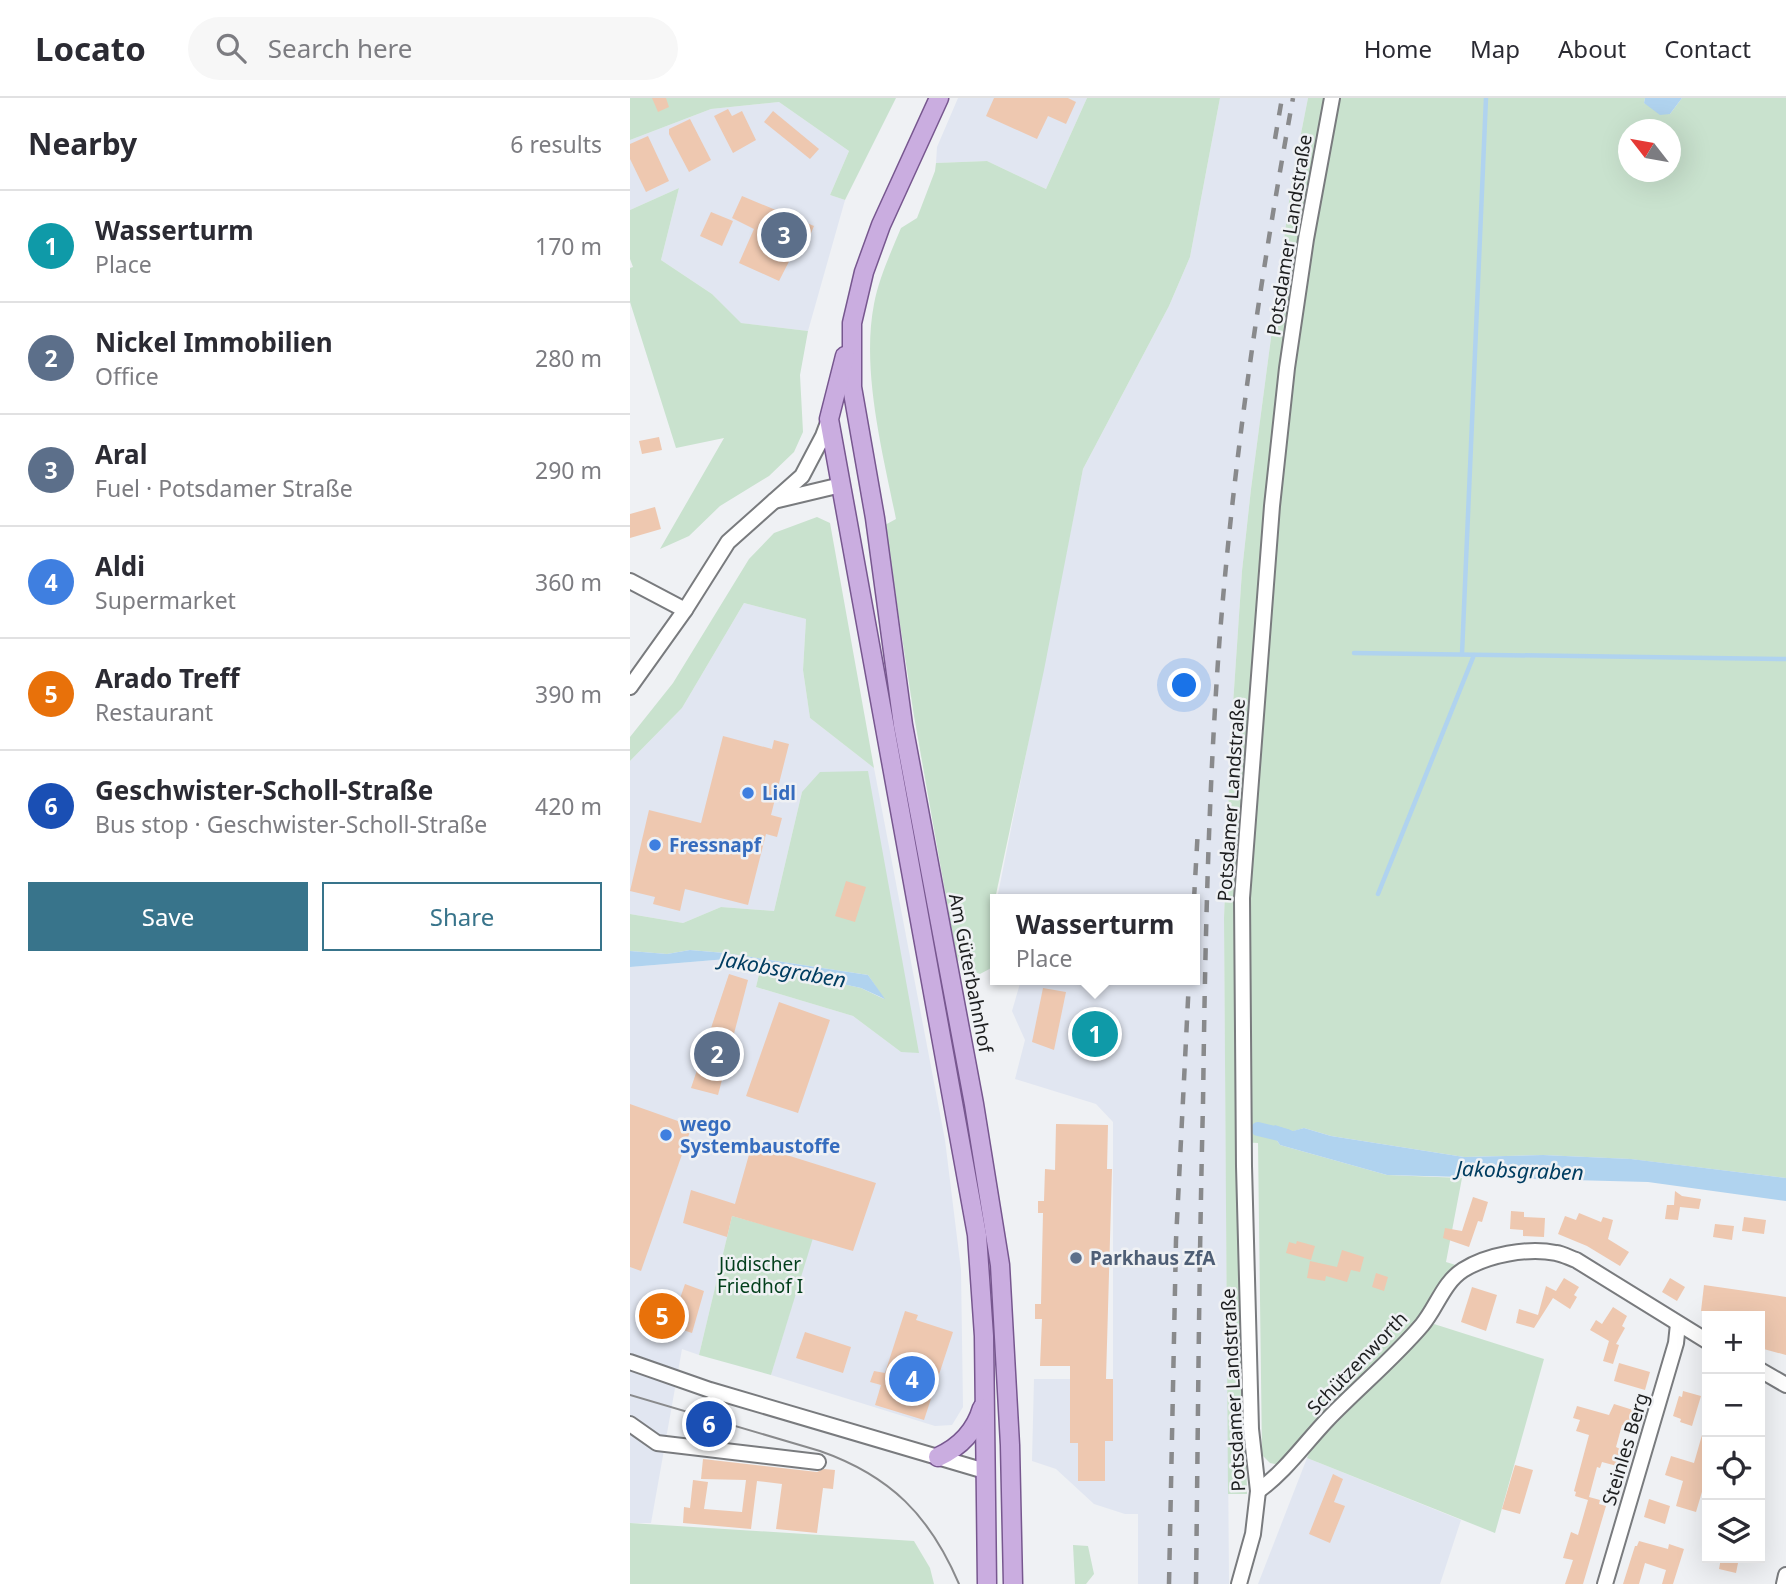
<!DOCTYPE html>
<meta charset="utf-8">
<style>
:root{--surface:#fff;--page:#f7f7f7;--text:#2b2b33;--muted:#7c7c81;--line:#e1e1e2;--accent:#38748b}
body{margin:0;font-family:"Noto Sans",sans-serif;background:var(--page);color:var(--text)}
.controls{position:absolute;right:21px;bottom:21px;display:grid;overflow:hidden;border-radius:0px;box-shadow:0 7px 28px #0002}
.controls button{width:63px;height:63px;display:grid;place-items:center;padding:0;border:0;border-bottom:2px solid var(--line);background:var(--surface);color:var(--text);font:35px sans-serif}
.compass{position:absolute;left:988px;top:21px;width:63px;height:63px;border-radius:50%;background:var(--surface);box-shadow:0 7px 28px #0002;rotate:301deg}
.you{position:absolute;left:555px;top:588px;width:24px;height:24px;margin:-18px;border:5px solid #fff;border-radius:50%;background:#1a73e8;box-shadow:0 0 0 10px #1a73e833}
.badge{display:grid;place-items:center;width:46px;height:46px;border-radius:50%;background:var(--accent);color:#fff;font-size:23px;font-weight:700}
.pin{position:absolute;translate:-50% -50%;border:4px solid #fff;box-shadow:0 2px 7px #0006}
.popup{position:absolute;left:360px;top:796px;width:210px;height:91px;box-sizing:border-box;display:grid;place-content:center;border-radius:0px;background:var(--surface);filter:drop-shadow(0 2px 5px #0005);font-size:23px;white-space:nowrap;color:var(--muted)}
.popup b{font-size:26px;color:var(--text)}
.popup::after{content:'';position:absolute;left:50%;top:100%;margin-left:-14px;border:14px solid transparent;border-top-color:var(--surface)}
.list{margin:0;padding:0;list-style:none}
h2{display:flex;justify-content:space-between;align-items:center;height:91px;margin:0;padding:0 28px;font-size:30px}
h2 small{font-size:23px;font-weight:400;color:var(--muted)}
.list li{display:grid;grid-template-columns:46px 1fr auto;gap:21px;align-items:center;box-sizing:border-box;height:112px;padding:0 28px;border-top:2px solid var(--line)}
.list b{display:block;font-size:26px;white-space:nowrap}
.list p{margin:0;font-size:23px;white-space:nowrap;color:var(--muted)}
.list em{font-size:23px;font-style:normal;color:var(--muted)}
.actions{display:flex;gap:14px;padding:21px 28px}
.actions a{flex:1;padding:16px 0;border:2px solid var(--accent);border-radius:0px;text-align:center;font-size:24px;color:var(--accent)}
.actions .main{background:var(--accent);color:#fff}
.icon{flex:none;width:38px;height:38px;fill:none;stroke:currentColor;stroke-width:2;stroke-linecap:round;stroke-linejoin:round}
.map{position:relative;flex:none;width:1156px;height:1486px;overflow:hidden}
header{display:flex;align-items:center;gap:42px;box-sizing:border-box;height:98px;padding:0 35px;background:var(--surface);border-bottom:2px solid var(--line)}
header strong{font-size:33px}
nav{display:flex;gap:38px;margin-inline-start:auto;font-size:24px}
.search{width:490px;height:63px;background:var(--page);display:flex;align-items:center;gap:18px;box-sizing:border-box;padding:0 24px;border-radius:38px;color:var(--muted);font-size:26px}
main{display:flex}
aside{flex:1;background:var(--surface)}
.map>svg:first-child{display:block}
</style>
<header>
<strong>Locato</strong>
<div class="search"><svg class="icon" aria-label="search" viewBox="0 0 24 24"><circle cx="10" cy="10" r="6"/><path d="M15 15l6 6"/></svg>Search here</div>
<nav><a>Home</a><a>Map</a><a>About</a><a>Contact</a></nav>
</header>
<main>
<aside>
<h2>Nearby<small>6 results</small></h2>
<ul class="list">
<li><span class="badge" style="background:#0f9aa8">1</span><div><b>Wasserturm</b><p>Place</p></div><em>170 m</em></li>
<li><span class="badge" style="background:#5c6f8a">2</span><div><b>Nickel Immobilien</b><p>Office</p></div><em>280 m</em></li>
<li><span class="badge" style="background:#5c6f8a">3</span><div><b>Aral</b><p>Fuel · Potsdamer Straße</p></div><em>290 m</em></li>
<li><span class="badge" style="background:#3f7fe0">4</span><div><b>Aldi</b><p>Supermarket</p></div><em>360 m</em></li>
<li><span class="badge" style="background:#e8710a">5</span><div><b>Arado Treff</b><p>Restaurant</p></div><em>390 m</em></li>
<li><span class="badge" style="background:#1a4fb4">6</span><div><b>Geschwister-Scholl-Straße</b><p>Bus stop · Geschwister-Scholl-Straße</p></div><em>420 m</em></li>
</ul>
<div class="actions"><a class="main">Save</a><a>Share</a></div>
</aside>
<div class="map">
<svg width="1156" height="1486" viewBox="0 0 1156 1486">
<rect width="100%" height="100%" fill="#eff1f4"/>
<!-- built -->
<g fill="#e1e6f1">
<path d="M328,0h129l-41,91 -59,-28 -51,2 1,-16z"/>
<path d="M590,0h88l-16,81 -41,310 -9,82 -11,163 -7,184 5,666h-91v-70h-13l-31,-10 -38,-35 -24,-8 2,-82h79v-257l-17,-18 -81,-25 10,-39 -13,-29 9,-31h174v-81h-198l86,-430 86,-163 21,-49z"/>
<path d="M149,4l70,49 -19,44 15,5 -37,131 -68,-8 -28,-29 -51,-34 18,-72 -49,22v-70l81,-31z"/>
<path d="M114,505l62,16 -3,51 7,48 64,50 71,372 16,130 2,137 -11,18 -17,1 -164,-51 41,-137 -80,-22 -33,139 -17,-6 -31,174h-21v-556l97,-8 34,7 -5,21 97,29 48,36 -99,-260 -28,119 -53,-4 -38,16 -53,-9v-153l52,-53z"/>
<path d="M677,1360l154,62 -21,64h-182z"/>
</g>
<!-- green -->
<g fill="#c9e2ce" fill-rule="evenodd">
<path d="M0,0h266l-51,102 -15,-5 19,-44 -70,-49 -68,7 -81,31z"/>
<path d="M457,0h133l-30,159 -21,49 -86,163 -39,201 -49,229 -3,23 3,1v43l-15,8 -16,-6 -7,-9 -43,-243 -29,-191 11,-6c-13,-65 -35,-148 -22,-215 5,-26 17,-52 27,-76l16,-10 18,-47 1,-8 51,-2 59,28z"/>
<path d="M678,0h337l-1,5 26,11 12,-16h104v1080l-156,-19 -87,-4 -79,2 -133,-21 -27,-8 -10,3 -24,-1 10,15 107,30 75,3 -16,84 13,4 -40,58 -139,141 -10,-2 -8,-8 -4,-312 -19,-1 8,352h-19l-4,-576 7,-184 11,-163 9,-82 41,-310zM998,32h42v42h-42z"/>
<path d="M49,90l-18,72 51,34 29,29 67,8 -8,44 3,57 -9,20 -25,24 -49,30 -31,30 -29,13 64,-111 -48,10 -46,-146v-34l3,-1 -3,-8v-49z"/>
<path d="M187,419l13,6 44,245 -64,-50 -7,-48 3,-51 -62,-16 -62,105 -52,53v-24l43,-54 76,-124 25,-26z"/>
<path d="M238,673l51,282 -18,-1 -48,-36 -97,-29 5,-21 100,22 23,11 -16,-24 -143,-22 -35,-3 -23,4 -37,-3v-37l53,9 38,-16 53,4 28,-119 18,-20z"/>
<path d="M102,1118l81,22 -42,137 -72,-20z"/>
<path d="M804,1226l110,35 -49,174 -188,-75 4,-9z"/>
<path d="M0,1425l284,18 16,27 4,16h-304z"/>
<path d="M443,1447l15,1 6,28 -8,10h-11z"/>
</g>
<!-- water -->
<g fill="#b0d3ef">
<path d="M1015,0h37l-12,16 -10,1 -16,-12z"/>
<path d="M60,852l35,3 143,22 17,24 -24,-11 -134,-29 -97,8v-16l37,3z"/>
<path d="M645,1027l18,6 11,-3 27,8 133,21 79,-2 88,4 155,19v23l-138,-19 -261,-7 -107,-30 -10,-15z"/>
</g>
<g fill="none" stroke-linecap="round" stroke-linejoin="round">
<!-- stream -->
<g stroke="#b0d3ef" stroke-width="4.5">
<path d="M724,555l432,6"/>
<path d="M832,556l24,-556"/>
<path d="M748,796l96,-239"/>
</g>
<!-- canal -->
<path stroke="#b0d3ef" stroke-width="14" d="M628,1031l29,7"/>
</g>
<!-- building -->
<g fill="#eec8b0">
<path d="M22,0h14l3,9 -11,5z"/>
<path d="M364,0h74l8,4 -10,22 -18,-8 -11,23 -51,-23z"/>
<path d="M98,11l4,7 10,-5 14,29 -23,13 -19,-37z"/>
<path d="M143,13l46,38 -9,10 -46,-37z"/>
<path d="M60,21l21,41 -22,12 -20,-38v-5z"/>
<path d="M18,38l21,45 -23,11 -16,-33v-15z"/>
<path d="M112,98l72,30 -8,19 -7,-3 -20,39 -40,-18 15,-34 -22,-11z"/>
<path d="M81,114l22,9 -11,25 -22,-10z"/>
<path d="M29,339l3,13 -20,4 -3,-13z"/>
<path d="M25,409l6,22 -31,9v-24z"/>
<path d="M93,638l49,13 2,-9 15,4 -18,71 11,3 -5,19 -11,-3 -18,71 -63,-16 -5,22 -27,-7 2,-7 -25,-6 19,-81 52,13z"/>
<path d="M216,783l20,6 -11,35 -20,-6z"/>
<path d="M99,876l19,6 -30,115 -27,-7z"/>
<path d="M413,890l23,4 -12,58 -22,-8z"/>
<path d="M149,904l51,18 -32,93 -52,-17z"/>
<path d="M457,920l20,3 -4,28 -20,-3z"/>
<path d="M0,1006l62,22 -51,145 -11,-4z"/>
<path d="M426,1026l52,1 -1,44h5l-6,210h7v62h-8v40h-27v-38h-8v-77h-30l2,-47h-7v-15h6l2,-91h-5v-12h6l1,-32 10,1z"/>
<path d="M122,1046l124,39 -23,68 -121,-35 -5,21 -44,-14 8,-33 44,14z"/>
<path d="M1045,1093l7,5 19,3 -2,10 -19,-2 -2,13 -13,-1 2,-14h7z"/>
<path d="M843,1099l15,5 -6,20 -4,-1 -9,26 -26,-9 2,-10 17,3z"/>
<path d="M881,1113l13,1v5l21,1 -1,19 -21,-1v-6l-13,-1z"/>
<path d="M949,1115l22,9 2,-5 10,3 -5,19 21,13 -9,14 -33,-20 -29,-12 7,-18 11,4z"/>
<path d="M1114,1119l22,3 -2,14 -22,-3z"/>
<path d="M1085,1126l19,2 -2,14 -19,-3z"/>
<path d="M667,1143l18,5 -4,14 -25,-7 3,-11 7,2z"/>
<path d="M712,1152l22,7 -4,15 -9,-2 -4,12 -21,-6 -1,5 -18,-3 3,-17 27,6z"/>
<path d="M746,1175l12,4 -4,14 -12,-4z"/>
<path d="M934,1180l15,9 -5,8 3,2 -7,12 -17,-11 -19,30 -18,-5 3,-14 19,6 8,-29 10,5z"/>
<path d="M1040,1180l15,9 -8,14 -15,-9z"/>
<path d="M55,1186l19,7 -12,42 -36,-12 2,-5 -4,-2 5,-14 18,7z"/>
<path d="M1074,1187l82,12v58l-26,-7v-32l-59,-5z"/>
<path d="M842,1189l25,8 -11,36 -25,-9z"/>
<path d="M983,1209l14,9 -5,10 3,2 -9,16 3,1 -6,19 -10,-3 6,-20 -19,-11 6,-10 6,4z"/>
<path d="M275,1213l13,4 -2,5 37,12 -29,88 -49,-15 6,-20 -11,-3 4,-11 11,2z"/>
<path d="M175,1234l46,15 -8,26 -47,-15z"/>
<path d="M989,1265l31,9 -5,18 -31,-9z"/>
<path d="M1053,1293l18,5 -9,30 -12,-4 1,-3 -8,-3 6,-20 3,1z"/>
<path d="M984,1306l19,6 -5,16 -6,-1 -6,22 6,3 -5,16 -15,-4 -2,6 -3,-1 -8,30 11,3 -1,4 7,2 -23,78h-18l8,-24 -10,-2 8,-26 7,3 10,-35 -13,-4 1,-4 -2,-1 15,-56 -13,-4 4,-11 -7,-2 4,-12 32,9z"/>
<path d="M1074,1330l3,1v57l-3,-1 -8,27 -20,-6 7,-25 -18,-6 6,-19 23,7z"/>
<path d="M73,1361l114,13 7,-3 11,1 -2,19 -10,-1 -6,45 -41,-4 6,-45 -25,-3 -6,48 -68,-6 1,-16 6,1 3,-28 15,2 -4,27 38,3 4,-32 -45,-1z"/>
<path d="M885,1367l18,5 -13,44 -18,-5z"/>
<path d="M703,1376l10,5 -9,23 11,4 -15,37 -21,-9z"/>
<path d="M1019,1401l21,7 -5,18 -21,-7z"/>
<path d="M1009,1443l29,8 1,-5 15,5 -11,35h-11l4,-14 -21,-7 -6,21h-16l12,-38h2z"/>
<path d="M1091,1460h18l-3,15 -17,-4z"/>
</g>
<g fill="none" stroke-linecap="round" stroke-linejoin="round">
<!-- minor casing -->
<g stroke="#797b7e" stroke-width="18">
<g id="minor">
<path d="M144,403l67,-16"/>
<path d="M0,483l55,29"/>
<path d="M0,589l55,-77 43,-68 74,-66 21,-40 6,-16"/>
<path d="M0,1264l80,28 275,81"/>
<path d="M1130,1272l26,15"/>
<path d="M0,1326l27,19 161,19"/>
<path d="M628,1393c28,-20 46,-47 70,-72 31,-32 66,-61 94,-94 15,-18 21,-42 41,-55 24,-15 65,-23 93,-17 7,1 14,5 20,7l131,81"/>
<path d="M609,1486l14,-50 5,-43 -7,-62 -7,-263 -2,-268 30,-392 15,-138 19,-129 26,-141"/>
<path d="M975,1486l71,-241 2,-19"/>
<path d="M1154,1486l2,-9"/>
</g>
</g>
<!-- major casing -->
<g stroke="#77578f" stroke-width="21">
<g id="major">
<path d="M309,0l-58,127 -17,47 -12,51v64l23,131 28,207 71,379 26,161 10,180 3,139"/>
<path d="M215,258l-16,63 148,816 7,101 3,248"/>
<path d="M308,1359c22,-10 37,-25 44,-49"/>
</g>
</g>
<!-- minor -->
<use href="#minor" stroke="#fff" stroke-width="14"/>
<!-- major -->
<use href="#major" stroke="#caade0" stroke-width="18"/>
<!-- tram -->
<path stroke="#898a8c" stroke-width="2" d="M0,1297l190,56c71,25 110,65 139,133"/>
<!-- rail -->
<g stroke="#898a8c" stroke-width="4.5" stroke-dasharray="12 12" stroke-linecap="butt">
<path d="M645,41l7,-41"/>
<path d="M564,801l4,-71"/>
<path d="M539,1486l7,-344 13,-260"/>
<path d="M566,1486c2,-160 3,-320 7,-480 2,-152 5,-304 16,-457 14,-184 41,-367 74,-549"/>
</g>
</g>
<!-- markers -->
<g fill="#3f7fe0" stroke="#eff1f4" stroke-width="2.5">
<circle cx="118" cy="695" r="7"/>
<circle cx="25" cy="747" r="7"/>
<circle cx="36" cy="1037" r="7"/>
</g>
<circle fill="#5c6f8a" stroke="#eff1f4" stroke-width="2.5" cx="446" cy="1160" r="7"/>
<g text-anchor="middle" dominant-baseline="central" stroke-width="5" stroke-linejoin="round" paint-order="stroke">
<!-- street labels -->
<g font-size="19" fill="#1d1e1f" stroke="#eff1f4">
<text transform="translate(659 137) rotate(-81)">Potsdamer Landstraße</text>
<text transform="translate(601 702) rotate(-86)">Potsdamer Landstraße</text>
<text transform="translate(341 875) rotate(79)">Am Güterbahnhof</text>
<text transform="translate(727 1265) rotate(-46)">Schützenworth</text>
<text transform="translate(603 1292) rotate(-93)">Potsdamer Landstraße</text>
<text transform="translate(995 1351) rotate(-73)">Steinles Berg</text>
</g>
<!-- shop labels -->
<g font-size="19" font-weight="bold" fill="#366cbe" stroke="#eff1f4" text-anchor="start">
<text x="132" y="695">Lidl</text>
<text x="39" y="747">Fressnapf</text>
<text x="50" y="1026">wego<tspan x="50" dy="22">Systembaustoffe</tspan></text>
</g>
<!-- service labels -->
<g font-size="19" font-weight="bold" fill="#4e5e75" stroke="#eff1f4" text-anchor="start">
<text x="460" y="1160">Parkhaus ZfA</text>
</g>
<!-- park labels -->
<g font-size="19" fill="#023f1b" stroke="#eff1f4">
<text x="130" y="1166">Jüdischer<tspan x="130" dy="22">Friedhof I</tspan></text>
</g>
<!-- water labels -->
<g font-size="21" font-style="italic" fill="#003d61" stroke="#eff1f4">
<text transform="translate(153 871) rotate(10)">Jakobsgraben</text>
<text transform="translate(890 1072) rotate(2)">Jakobsgraben</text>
</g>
</g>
</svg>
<div class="controls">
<button>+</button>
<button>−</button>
<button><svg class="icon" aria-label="locate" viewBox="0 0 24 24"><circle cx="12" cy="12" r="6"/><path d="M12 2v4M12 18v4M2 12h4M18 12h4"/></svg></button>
<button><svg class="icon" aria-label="layers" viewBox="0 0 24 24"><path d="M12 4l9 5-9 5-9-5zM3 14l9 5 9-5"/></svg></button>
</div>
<svg class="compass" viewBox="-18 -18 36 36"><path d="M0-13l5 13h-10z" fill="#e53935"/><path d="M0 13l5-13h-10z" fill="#7c7c81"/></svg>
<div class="you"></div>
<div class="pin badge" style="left:465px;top:936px;background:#0f9aa8">1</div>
<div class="popup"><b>Wasserturm</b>Place</div>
<div class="pin badge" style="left:87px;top:956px;background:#5c6f8a">2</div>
<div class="pin badge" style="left:154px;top:137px;background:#5c6f8a">3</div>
<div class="pin badge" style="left:282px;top:1281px;background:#3f7fe0">4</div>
<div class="pin badge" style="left:32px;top:1218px;background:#e8710a">5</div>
<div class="pin badge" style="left:79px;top:1326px;background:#1a4fb4">6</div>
</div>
</main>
